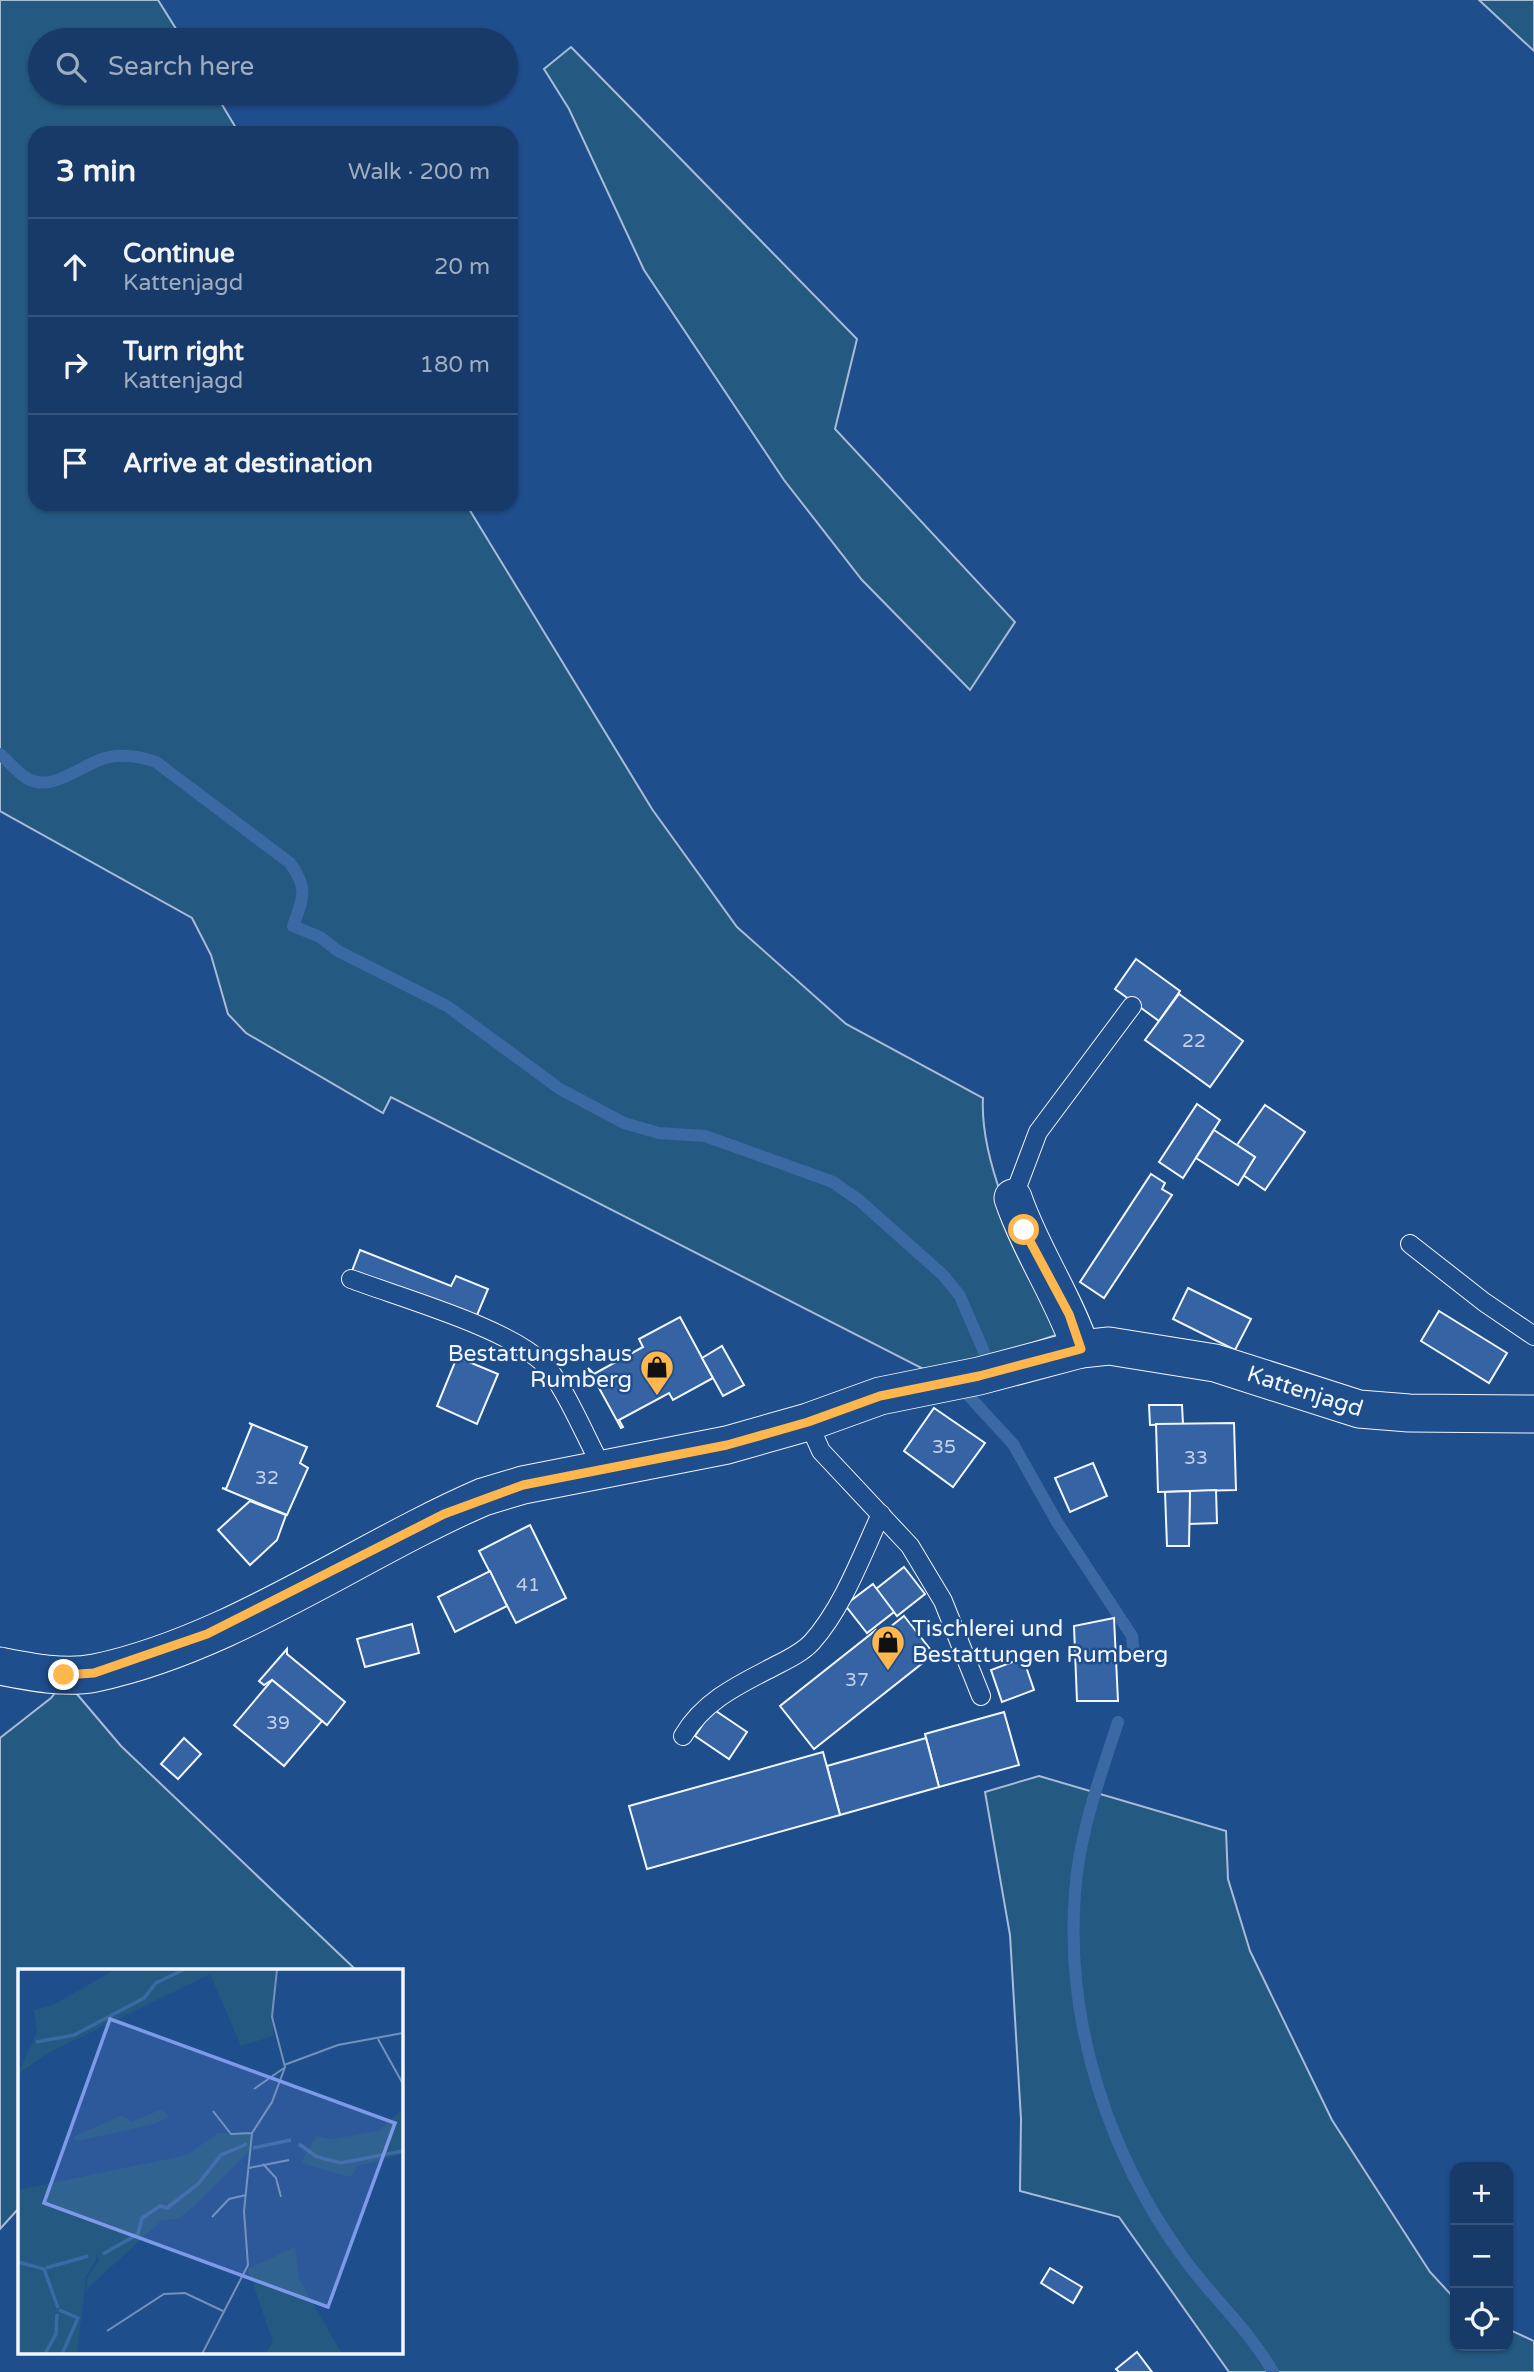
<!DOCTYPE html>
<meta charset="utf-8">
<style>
:root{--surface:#173a69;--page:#244571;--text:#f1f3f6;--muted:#9eadc0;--line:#36547d}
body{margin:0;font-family:"Varela Round",sans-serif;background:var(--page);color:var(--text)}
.controls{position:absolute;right:21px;bottom:21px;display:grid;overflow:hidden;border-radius:14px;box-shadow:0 2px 5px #0004}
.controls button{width:63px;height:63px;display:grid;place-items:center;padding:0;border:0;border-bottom:2px solid var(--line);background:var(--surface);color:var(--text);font:35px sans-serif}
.stop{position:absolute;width:21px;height:21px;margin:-16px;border:5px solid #ffb74d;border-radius:50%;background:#fff}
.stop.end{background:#ffb74d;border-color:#fff;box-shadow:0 2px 7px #0008}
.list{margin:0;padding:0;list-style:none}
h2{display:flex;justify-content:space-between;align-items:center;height:91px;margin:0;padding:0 28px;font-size:30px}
h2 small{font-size:23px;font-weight:400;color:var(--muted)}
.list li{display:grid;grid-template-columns:46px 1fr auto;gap:21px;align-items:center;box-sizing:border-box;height:98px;padding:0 28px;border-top:2px solid var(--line)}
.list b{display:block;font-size:26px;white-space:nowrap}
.list p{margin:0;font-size:23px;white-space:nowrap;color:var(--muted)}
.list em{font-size:23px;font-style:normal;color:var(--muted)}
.icon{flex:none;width:38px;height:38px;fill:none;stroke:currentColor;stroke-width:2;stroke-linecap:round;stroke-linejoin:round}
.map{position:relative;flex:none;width:1534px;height:2372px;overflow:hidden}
.search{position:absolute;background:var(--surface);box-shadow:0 2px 5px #0004;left:28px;top:28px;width:490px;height:77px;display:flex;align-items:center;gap:18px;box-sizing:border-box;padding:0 24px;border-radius:38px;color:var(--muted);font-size:26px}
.panel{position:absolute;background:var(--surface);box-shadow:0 2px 5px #0004;left:28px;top:126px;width:490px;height:385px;border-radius:21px}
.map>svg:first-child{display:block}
</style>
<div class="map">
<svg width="1534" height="2372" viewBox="0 0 1534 2372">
<rect width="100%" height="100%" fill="#1f4e8c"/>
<!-- green -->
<g fill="#245a82" stroke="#a8bbd7" stroke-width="2">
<path d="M0,0h158l25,40h-143v53h175l24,40h-204v371h431l186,305 85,118 109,97 137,74c-4,72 49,169 79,235l-127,42 -544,-278 -8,16 -137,-80 -18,-19 -17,-59 -19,-37 -192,-107z"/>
<path d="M1479,0h55v51z"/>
<path d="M571,47l286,292 -22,90 180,193 -45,68 -108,-110 -78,-100 -140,-210 -75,-161 -25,-40z"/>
<path d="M65,1680l56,66 234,223 -336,2v237l-19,21v-491l51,-40z"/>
<path d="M1039,1776l187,55 2,48 22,72 82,169 98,152 25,27v47h53v-17l26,12v31h-305l-110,-155 -99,-26 1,-72 -11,-184 -25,-143z"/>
</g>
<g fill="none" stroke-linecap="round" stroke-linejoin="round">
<!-- stream -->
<g stroke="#3b69a3" stroke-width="12">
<path d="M0,754c8,7 16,17 25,23 24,17 54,-10 77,-18 18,-6 37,-3 54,3l134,101c19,26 13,35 3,63l27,11 18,14 109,55 113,83 64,34 35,10 46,3 128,46 27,19 83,74 17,21 24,56"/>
<path d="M967,1394l46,50 44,78 75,114 2,19"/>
<path d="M1118,1722c-18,55 -39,112 -43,170 -10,130 33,263 110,368 28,38 64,70 88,112"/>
</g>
</g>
<!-- building -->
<g fill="#3563a3" stroke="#f2f6ff" stroke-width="2">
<path d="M1136,959l44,32 -21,30 -44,-32z"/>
<path d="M1179,994l64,47 -33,46 -65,-47z"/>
<path d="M1197,1104l23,16 -37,58 -24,-16z"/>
<path d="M1265,1105l40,27 -40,58 -22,-15 12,-18 -18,-12z"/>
<path d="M1214,1130l41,27 -17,28 -42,-27z"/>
<path d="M1151,1174l14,9 -3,6 10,6 -68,103 -24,-16z"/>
<path d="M360,1250l91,36 5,-10 32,13 -13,31 -123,-49z"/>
<path d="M1188,1288l63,31 -16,31 -62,-31z"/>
<path d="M1439,1311l68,42 -18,30 -68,-42z"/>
<path d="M680,1317l33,61 -40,22 -4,-7 -50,27 4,7 -2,1 -33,-60 6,6 49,-27 -4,-8z"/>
<path d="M722,1346l22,39 -21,11 -21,-38z"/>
<path d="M457,1357l41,17 -21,50 -40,-18z"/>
<path d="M1149,1405h33l1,19 -33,1z"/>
<path d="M934,1408l51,35 -32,44 -49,-36z"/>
<path d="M249,1423l58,24 -7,16 8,5 -21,47 -65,-27 4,1 26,-64z"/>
<path d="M1234,1423l2,67 -78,2 -2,-68z"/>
<path d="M1093,1463l14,33 -37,16 -15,-34z"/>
<path d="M1216,1490l1,33 -28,1 1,-33z"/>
<path d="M1190,1491l-1,55h-22l-2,-54z"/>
<path d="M250,1501l36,14 -9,25 -27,25 -32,-35z"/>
<path d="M530,1525l36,73 -50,25 -37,-72z"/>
<path d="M904,1567l21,27 -28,22 -21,-27z"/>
<path d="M490,1571l17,35 -52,26 -17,-35z"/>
<path d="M873,1584l21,28 -27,21 -22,-28z"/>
<path d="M904,1616l30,38 -120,95 -34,-43 96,-76 4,5z"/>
<path d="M1114,1618l4,83h-41l-3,-75z"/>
<path d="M412,1624l7,29 -54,14 -8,-28z"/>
<path d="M287,1649v5l58,48 -18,23 -55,-45 -8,5 -5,-4z"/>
<path d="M1023,1658l11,32 -32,12 -11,-32z"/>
<path d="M272,1680l50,41 -38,45 -50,-41z"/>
<path d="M713,1709l34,23 -18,27 -34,-23z"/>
<path d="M1004,1712l15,53 -80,22 -14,-53z"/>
<path d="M184,1738l17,16 -23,25 -17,-15z"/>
<path d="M926,1738l13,49 -99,28 -13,-49z"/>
<path d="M823,1752l17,63 -193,54 -18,-63z"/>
<path d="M1050,2268l32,19 -9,16 -32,-20z"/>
<path d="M1137,2352l15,20h-33l-3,-3z"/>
</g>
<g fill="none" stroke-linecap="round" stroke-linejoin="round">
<!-- lane casing -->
<g stroke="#f2f6ff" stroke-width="20">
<g id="lane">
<path d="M1013,1198l25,-66 94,-126"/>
<path d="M1410,1244l74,58 50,34"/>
<path d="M351,1279c51,19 154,48 191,83 22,21 45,79 61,107"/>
<path d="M808,1422l13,29 89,95 33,55 38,95"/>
<path d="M683,1736c20,-34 53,-50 88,-68 13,-7 30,-14 41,-26 31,-35 49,-85 69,-128"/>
</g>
</g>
<!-- street casing -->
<g stroke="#f2f6ff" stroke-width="39">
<g id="street">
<path d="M1013,1198c18,53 50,98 68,151"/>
<path id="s1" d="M0,1666c30,6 64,13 95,7 137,-29 261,-121 388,-176l40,-12 204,-40 81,-23 72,-26 99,-20 102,-27 28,-3 106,17 144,46 50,4 125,1"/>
</g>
</g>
<!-- lane -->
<use href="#lane" stroke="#1f4e8c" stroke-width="18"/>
<!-- street -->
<use href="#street" stroke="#1f4e8c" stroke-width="37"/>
</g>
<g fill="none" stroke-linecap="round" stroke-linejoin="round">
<!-- route -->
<path stroke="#ffb74d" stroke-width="9" d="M64,1675l30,-2 113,-39 237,-120 79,-29 204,-40 81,-23 72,-26 99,-20 102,-27 -12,-35 -45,-84"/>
</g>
<!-- icons -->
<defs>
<g id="shop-pin" transform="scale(1.75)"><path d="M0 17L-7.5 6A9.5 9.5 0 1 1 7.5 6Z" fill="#ffb74d" stroke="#1f4e8c"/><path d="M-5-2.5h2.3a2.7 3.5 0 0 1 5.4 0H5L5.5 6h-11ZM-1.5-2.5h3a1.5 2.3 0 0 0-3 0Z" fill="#111"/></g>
</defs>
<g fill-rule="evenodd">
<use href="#shop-pin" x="657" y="1367"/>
<use href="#shop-pin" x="888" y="1642"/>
</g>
<g text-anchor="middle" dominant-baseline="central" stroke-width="5" stroke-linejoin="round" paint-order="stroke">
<!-- number labels -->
<g font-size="19" fill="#c3d1e8">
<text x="1194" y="1041">22</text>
<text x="944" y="1447">35</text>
<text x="1196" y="1458">33</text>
<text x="267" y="1478">32</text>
<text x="528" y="1585">41</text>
<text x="857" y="1680">37</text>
<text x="278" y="1723">39</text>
</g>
<!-- poi labels -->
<g font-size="23" fill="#f2f6ff" stroke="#1f4e8c" text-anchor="end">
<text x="632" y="1354">Bestattungshaus<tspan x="632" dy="26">Rumberg</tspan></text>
<text x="912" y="1629" text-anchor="start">Tischlerei und<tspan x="912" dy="26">Bestattungen Rumberg</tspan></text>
</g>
<!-- street labels -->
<g font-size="23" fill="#f2f6ff" stroke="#1f4e8c">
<text stroke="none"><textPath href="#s1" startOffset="1370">Kattenjagd</textPath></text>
</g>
</g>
<!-- overview -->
<g transform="translate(18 1969)">
<rect width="385" height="385" fill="#1f4e8c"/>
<path d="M98,0h159l-2,67 -32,10 -31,-72 -164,80 -28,20 19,-42 -3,-22 19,-5zM144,140l7,8 -18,8 -75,16 -2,-4 48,-22 10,7zM385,140v45l-45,12 -8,11 -49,-14 15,-27 16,3 46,-8zM200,164l32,1 -1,17 -55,55 -16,13 -16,1 -76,70 1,-12 12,-19 -4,-7 2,7 -11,18 -9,77h-59v-164l169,-35zM277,278l4,32 43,75h-77l8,-12 -25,-73z" fill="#245a82"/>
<path fill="none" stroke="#3b69a3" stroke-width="3.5" d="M18,73l38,-7 70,-37 12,-15 29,-14M281,175l18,13 24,6 62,-12M235,179l38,-8M85,285l35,-20 4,-16 18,-12 7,2 31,-24 23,-29 26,-11M0,293l26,7 14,39M28,299l42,-12M41,341l19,8 -16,36M27,385l11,-20 1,-20"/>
<path fill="none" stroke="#7391ba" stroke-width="2" d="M360,70l25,45M266,96l54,-20 65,-12M236,120l30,-21M195,142l18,23 21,-1M245,195l13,14 5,19M231,199l40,-8M194,248l17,-18 17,-4M89,362l57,-37 21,-1 38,18M184,385l46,-89 -4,-54 8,-78 20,-31 13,-35 -13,-50 5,-48"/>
<path fill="#7d9aea" fill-opacity="0.15" stroke="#7d9aea" stroke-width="3.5" d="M92,50l285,104 -67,184 -284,-104z"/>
<rect width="385" height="385" fill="none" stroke="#f2f6ff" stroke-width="3.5"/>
</g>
</svg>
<div class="controls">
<button>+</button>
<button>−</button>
<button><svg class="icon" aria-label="locate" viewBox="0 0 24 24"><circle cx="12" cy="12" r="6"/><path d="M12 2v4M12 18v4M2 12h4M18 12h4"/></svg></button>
</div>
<div class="stop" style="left:1024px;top:1230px"></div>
<div class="stop end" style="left:64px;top:1675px"></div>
<div class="search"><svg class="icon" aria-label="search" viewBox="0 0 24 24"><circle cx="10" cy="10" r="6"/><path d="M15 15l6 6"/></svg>Search here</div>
<section class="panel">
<h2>3 min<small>Walk · 200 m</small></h2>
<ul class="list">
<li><svg class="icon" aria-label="ahead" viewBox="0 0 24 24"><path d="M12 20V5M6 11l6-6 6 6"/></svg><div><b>Continue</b><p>Kattenjagd</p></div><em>20 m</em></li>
<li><svg class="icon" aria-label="right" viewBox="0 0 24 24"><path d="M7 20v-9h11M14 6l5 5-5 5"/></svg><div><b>Turn right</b><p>Kattenjagd</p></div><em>180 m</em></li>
<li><svg class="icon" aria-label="arrive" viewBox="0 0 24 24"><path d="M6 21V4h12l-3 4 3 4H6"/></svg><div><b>Arrive at destination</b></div></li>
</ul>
</section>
</div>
